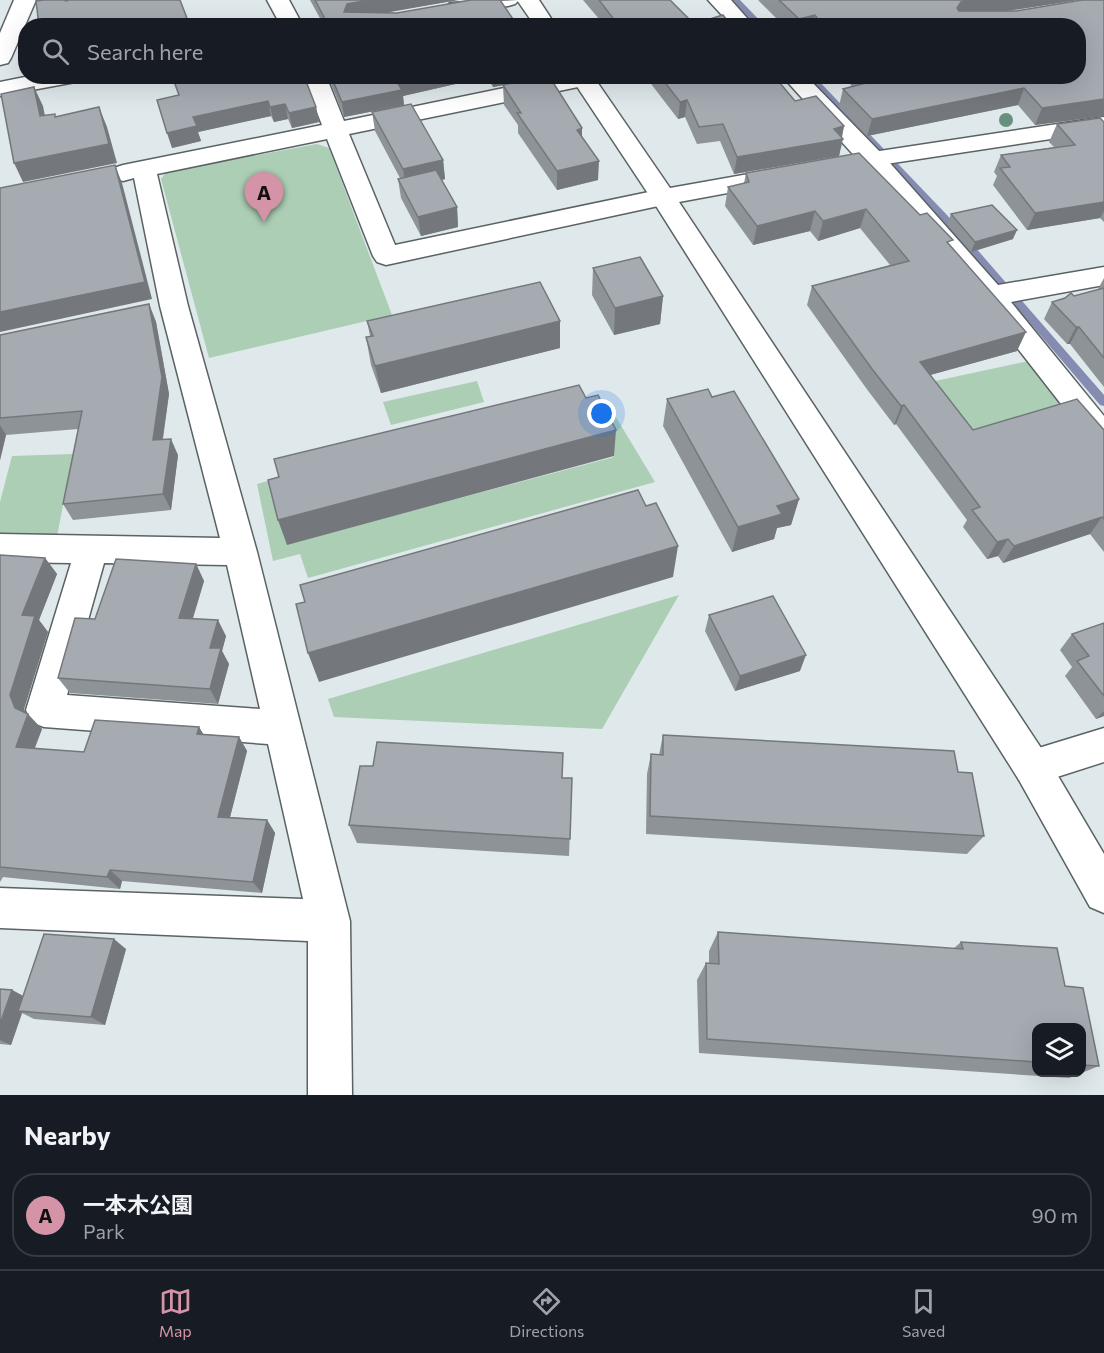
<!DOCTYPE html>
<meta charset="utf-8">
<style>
:root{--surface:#171b24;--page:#242831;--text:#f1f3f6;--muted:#9ea1a6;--line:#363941;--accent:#d493a7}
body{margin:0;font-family:Commissioner,"Noto Sans JP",sans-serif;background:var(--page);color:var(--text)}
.controls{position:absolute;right:18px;bottom:18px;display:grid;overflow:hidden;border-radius:12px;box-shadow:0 6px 24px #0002}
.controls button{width:54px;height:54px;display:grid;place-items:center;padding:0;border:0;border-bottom:2px solid var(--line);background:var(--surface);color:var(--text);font:30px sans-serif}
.you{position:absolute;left:602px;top:414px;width:21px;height:21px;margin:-15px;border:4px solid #fff;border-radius:50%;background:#1a73e8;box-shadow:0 0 0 9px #1a73e833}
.badge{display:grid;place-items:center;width:39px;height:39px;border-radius:50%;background:var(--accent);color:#111;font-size:20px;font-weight:700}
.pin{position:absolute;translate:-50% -50px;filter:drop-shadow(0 2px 3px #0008)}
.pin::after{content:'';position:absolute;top:32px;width:21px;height:18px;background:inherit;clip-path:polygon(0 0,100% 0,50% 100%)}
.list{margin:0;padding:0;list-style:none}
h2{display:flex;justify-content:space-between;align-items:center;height:78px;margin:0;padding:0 24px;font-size:26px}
h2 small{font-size:20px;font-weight:400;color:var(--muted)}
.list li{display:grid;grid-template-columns:39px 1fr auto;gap:18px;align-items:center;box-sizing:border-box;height:84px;margin:0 12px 12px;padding:0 12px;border:2px solid var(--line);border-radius:24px}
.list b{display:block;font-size:22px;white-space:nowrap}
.list p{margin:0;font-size:20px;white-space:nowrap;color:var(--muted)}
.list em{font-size:20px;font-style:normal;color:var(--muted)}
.icon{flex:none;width:33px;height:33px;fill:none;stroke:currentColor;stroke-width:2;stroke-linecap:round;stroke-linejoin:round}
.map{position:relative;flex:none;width:1104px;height:1095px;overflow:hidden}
.search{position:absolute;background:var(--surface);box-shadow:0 6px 24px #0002;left:18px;right:18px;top:18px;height:66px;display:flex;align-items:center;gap:15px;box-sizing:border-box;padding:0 21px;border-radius:24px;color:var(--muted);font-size:22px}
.sheet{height:174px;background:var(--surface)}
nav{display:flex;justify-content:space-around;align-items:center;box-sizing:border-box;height:84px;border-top:2px solid var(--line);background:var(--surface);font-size:16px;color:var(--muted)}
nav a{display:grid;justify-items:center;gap:3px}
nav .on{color:var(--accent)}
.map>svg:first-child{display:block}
</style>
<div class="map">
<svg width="1104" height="1095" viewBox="0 0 1104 1095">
<rect width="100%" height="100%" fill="#dfe8eb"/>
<!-- green -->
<g fill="#abceb5">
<path d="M317,144l12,4 63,167 -183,43 -48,-179 5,-7z"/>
<path d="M1029,361l42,49 -103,30 -42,-57z"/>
<path d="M477,381l7,21 -93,23 -8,-23z"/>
<path d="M614,414l41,68 -347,96 -8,-24 -27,7 -16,-77 21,-6 9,66 327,-87 -17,-35z"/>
<path d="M73,454l-16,82 -57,-3v-31l12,-46z"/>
<path d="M679,595l-77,134 -268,-12 -6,-18z"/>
</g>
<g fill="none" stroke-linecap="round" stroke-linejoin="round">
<!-- stream -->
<g fill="#868bb1" fill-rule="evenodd">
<path d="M732,0h8l25,26h-9z"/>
<path d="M805,76h9l133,139 157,180v11l-4,-1 -159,-186z"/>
</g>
<!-- street casing -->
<g stroke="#5a6264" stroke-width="3">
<g id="street">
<path d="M14,0h22l-25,58 -3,5 -8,2v-32z"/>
<path d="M267,0h22l14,26h-22z"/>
<path d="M519,0l-4,4 -7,2 -51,7 -7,-2 -4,-4 4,-4z"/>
<path d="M708,0h23l23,26h-22z"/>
<path d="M30,76h51l-3,5 -8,2 -70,13v-14z"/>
<path d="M303,76h23l18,45 218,-45h31l1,3 -3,5 -8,2 -234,48 46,111 268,-56 9,2 4,6 -4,6 -9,2 -277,60 -9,-3 -4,-6 -46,-117 -170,35 31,132 69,246 93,369 2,174h-44v-154l-308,-13v-40l303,11 -35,-155 -224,-17 -13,-5 -5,-12 45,-147 -71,-1v-28l220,4 -60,-232 -26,-128 -11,3 -9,-3 -3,-5 3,-5 9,-3 199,-40zM104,563l123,2 33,144 -193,-14z"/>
<path d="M782,76h24l76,78 116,131 106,-18v18l-93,17 93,114v33l-11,-4 -145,-186z"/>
<path d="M1104,728v34l-72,23 -13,-5 -6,-13 6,-13z"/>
</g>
</g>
<!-- secondary casing -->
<g stroke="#5a6264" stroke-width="3">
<g id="secondary">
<path d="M517,0h22l17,26h-21z"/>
<path d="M570,76h23l77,112 203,-36 231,-35v14l-231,35 -194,36 366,552 59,100v59l-14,-6 -71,-127 -368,-582z"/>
</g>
</g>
<!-- street -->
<use href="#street" fill="#fff" fill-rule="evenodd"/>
<!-- secondary -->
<use href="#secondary" fill="#fff" fill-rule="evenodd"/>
</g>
<!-- trees -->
<circle fill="#67907e" cx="1006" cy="120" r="7"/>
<!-- wall -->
<g fill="#8e9398" fill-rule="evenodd">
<path d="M310,0h148l-76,13 133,9v4h-209l16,-4z"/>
<path d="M583,0h87l24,24 37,2h-126z"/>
<path d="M758,0h320l-73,11h11l88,-11v116l-69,9 -17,-20 -151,31 -28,-30 4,-17 9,-2 -7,-11h233v-50h-294z"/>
<path d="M328,76h209v2l45,59 16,43 -41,10 -39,-57v-8l-14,-20 -1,-20 -10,2 -7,-10 -83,19 1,9 39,55 2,19 -3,1 15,27 1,20 -37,9 -20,-38 -3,-19 2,-1 -25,-47 -3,-19 18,-4 -46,9z"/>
<path d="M645,76h129l21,25 49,25 -5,30 -105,18 -14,-33 -23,3 -12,-27 -7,2z"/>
<path d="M178,95l138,12 3,15 -27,6 -4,-9 -14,3 -3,-6 -73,16 3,9 -29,7z"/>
<path d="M1104,122v100l-4,-4 -73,12 -34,-45 4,-9 -3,-4 7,-17 53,-8 -5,-5 8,-18z"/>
<path d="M859,153l91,93 67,105 -87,24 43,55h131v122l-14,-18 -87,29 -5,-7 -11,3 -24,-32 4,-7 -71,-96 -2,1 -28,-37 -59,-83 5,-19 78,-21 -30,-37 -42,13 -8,-10 -57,14 -28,-39 3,-19 16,-4 2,-10z"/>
<path d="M951,214l62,25 -42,13 -24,-28z"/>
<path d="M593,268l70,28 -3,28 -46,11 -22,-40z"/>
<path d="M1104,278v109l-34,-43h-3l-23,-25 8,-17 46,-13z"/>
<path d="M149,304l7,18 13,72 -6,45 15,16 -7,55 -98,10 -10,-16 15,-75 -72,6 -6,25v-125z"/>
<path d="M367,321l193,27 -179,45 -10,-28 -5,-28 4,-1z"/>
<path d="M712,397l87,102 -8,26 -14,3 -3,11 -42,13 -69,-126 4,-27z"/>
<path d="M0,555l45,3 12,16 -18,46 9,12 -24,77 1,4 17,16 -8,19 50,4 115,-25 4,7 36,3 8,14 -17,66 37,3 8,13 -13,60 -140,-12 -2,8 -117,-12 -3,5z"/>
<path d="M196,564l8,17 -11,37 33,18 -4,15 7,13 -11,40 -148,-11 -12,-15 37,-59z"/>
<path d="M709,615l91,56 -65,20 -30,-60z"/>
<path d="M1104,623v93l-8,3 -31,-43 7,-9 -12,-17 12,-16z"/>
<path d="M663,735l295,37 26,64 -17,18 -321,-20 1,-60 4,-20 8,1z"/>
<path d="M563,778h9l-3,78 -212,-13 -8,-18z"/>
<path d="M718,932l235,17 8,-7 104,44 34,80 -30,12 -370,-25 -2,-73 9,-17h3v-12zM1036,1028h46v44h-46z"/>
<path d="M126,949l-21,76 -71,-6 -12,-6 -11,32 -11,-1v-55l12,1 11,6z"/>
</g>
<!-- shaded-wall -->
<g fill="#74787c">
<path d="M370,0h88l-108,19 -6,-7 3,-8z"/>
<path d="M973,0h105l-122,19 1,-11 4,-6z"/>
<path d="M815,15l-2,11h-15l1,-7z"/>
<path d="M420,76l66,1 -83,19 1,9 -60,12 -2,-15 55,-20z"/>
<path d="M492,76h45v3l-44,8z"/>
<path d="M34,87l9,19 6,30 -9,-20z"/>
<path d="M1024,88l-6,17 -151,31 5,-17z"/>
<path d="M1104,99v17l-69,9 7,-17z"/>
<path d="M687,100l-2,17 -7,2 2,-17z"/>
<path d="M268,101l3,15 -73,16 3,9 -29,7 -5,-15 26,-16z"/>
<path d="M285,104l3,15 -14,3 -4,-15z"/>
<path d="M99,107l8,20 10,36 -94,19 -9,-19z"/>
<path d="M316,107l3,15 -27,6 -3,-15z"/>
<path d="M844,126l-3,13h2l-4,17 -105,18 3,-17z"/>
<path d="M582,128v20l-5,-18z"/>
<path d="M443,160l2,19 -39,9 -3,-19z"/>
<path d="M599,161l-1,19 -41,10v-19z"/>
<path d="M115,165l7,18 30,116 -152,33v-20z"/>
<path d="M1104,202v9l-4,7 -73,12 8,-17z"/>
<path d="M457,207l1,20 -37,9 -3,-19z"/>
<path d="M866,209l-6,19 -42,13 5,-20z"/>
<path d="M815,211l-5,20 -57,14 4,-19z"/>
<path d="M1017,230l-4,9 -42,13 4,-10z"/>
<path d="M663,296l-3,28 -46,11 1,-27z"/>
<path d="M149,304l7,18 13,72 -9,62 -7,-16z"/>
<path d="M560,321v27l-179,45 -6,-27z"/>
<path d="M1076,327h3l-9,17h-3z"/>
<path d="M1026,332l-9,19 -105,29 8,-18z"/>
<path d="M904,405l-8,19 -2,1 7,-19z"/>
<path d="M0,425l6,10 -6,25z"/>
<path d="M616,430l-2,26 -327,89 -9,-25z"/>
<path d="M171,439l7,16 -7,55 -8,-16z"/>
<path d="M799,499l-8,26 -14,3 -3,11 -42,13 6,-25 39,-21z"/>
<path d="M1102,517l-12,17 -87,29 11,-17z"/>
<path d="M1008,539l-10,17 -11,3 10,-17z"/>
<path d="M678,546l-5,31 -354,105 -11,-29z"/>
<path d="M45,558l12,16 -18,46 9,12 -24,77 3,9 1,-4 14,15 -12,32 -14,-14 -1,-39 -5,-13 12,-80z"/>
<path d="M196,564l8,17 -16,53 -9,-16z"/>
<path d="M218,620l8,16 -4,15 7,13 -11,40 -8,-15v-41z"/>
<path d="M806,655l-6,16 -65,20 5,-15z"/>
<path d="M1104,711v5l-8,3z"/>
<path d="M199,727l9,15 -11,-8z"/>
<path d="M239,737l8,14 -20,78 -9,-12z"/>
<path d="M267,820l8,13 -13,60 -9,-11z"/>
<path d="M110,870l12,11 -2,8 -13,-12z"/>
<path d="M114,939l12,10 -21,76 -14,-8z"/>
<path d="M12,990l15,8 -9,13 4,2 -11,32 -11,-5v-16z"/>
</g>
<!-- building -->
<g fill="#a5abb1" stroke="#74787c" stroke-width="1.5">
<path d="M44,0h19l4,1v-1h113l10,26h-151l-3,-25z"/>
<path d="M315,0h55l-23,4 -3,8 53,1 74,-13h29l15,22 -6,1 2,3h-205l20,-5z"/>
<path d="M599,0h71l24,24 29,-9 8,11h-112z"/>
<path d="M779,0h194l-12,2 -4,6 2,3h57l66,-11h22v99l-62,9 -18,-20 -152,31 -29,-30 23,-6 -4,-7h216v-50h-255l-8,-11 -16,4z"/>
<path d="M172,76h132l12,31 -27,6 -4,-9 -15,3 -2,-6 -75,16 4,9 -30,7 -10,-33 22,-5z"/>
<path d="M331,76h89l-23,6 5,8 -60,12z"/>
<path d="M547,76h2l33,52 -5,2 22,31 -42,10 -40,-58h4l-18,-28z"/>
<path d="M660,76h114l21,25 21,-5 28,30 -10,3 9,10 -106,18 -14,-33 -24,3 -12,-27 -7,2z"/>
<path d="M34,87l6,29 15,-2v3l44,-10 10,37 -95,19 -13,-69z"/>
<path d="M411,104l32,56 -40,9 -31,-57z"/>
<path d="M1100,118l4,4v80l-69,11 -35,-45 10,-1 -9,-12 74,-10 -18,-21z"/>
<path d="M859,153l61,62 7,-2 26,27 -6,2 79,90 -106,30 53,68 104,-31 27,31v89l-2,-2 -88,29 -6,-7 -11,3 -25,-32 8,-3 -76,-102 -3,1 -29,-37 -60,-83 97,-25 -43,-52 -43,12 -8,-10 -58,15 -29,-39 21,-5 -3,-9z"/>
<path d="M115,165l30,117 -145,30v-124z"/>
<path d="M436,170l21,37 -39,10 -20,-38z"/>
<path d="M992,205l25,25 -42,12 -24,-28z"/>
<path d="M640,257l23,39 -48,12 -22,-40z"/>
<path d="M540,282l20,39 -185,45 -9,-29 7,-1 -6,-15z"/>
<path d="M1104,288v70l-25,-31h-3l-24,-25 13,-4 6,-5 3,3z"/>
<path d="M149,304l13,73 -9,63 18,-1 -8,55 -100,10 19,-93 -82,7v-83z"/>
<path d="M579,385l7,13 12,-3 18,35 -338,90 -10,-40 11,-3 -5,-18z"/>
<path d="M708,389l4,8 22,-6 65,108 -22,7 5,8 -44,13 -71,-128z"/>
<path d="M638,490l8,16 10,-3 22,43 -370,107 -12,-49 9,-2 -5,-17z"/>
<path d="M0,555l45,3 -23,57 13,1 -25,79 5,13 13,6 -12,33 68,5 11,-32 104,7 -2,7 42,3 -21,80 49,3 -14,62 -143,-12 -3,7 -107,-10z"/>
<path d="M116,559l80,5 -17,54 39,2 -8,28h11l-11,41 -152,-11 17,-60 20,1z"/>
<path d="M773,596l33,59 -66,21 -31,-61z"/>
<path d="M1104,623v73l-27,-35 12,-5 -17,-22z"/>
<path d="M663,735l291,16 4,21 14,1 12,63 -334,-20 1,-62 12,1z"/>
<path d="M377,742l186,11 -1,25h10l-2,61 -221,-14 11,-59h13z"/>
<path d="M718,932l245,17 -2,-7 96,6 8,38 18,2 16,78 -17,-1v-37h-46v34l-329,-23 -1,-76 13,1z"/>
<path d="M44,934l70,5 -23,78 -73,-6z"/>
<path d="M0,989l12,1 -12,34z"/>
</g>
</svg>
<div class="controls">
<button><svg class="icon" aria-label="layers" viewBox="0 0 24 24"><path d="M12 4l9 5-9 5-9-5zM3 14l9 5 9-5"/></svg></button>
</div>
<div class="you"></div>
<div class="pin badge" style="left:264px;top:222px">A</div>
<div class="search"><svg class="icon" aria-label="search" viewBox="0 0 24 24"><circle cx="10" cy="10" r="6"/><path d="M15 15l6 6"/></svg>Search here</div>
</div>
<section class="sheet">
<h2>Nearby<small></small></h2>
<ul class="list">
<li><span class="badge">A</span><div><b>一本木公園</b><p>Park</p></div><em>90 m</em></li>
</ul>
</section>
<nav>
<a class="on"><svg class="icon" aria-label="map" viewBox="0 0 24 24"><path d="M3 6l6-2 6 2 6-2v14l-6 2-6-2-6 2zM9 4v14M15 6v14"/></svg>Map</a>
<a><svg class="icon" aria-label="directions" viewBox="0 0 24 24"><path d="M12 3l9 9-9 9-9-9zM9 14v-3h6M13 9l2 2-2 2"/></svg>Directions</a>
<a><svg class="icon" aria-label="saved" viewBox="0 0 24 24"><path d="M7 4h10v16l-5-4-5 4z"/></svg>Saved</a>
</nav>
